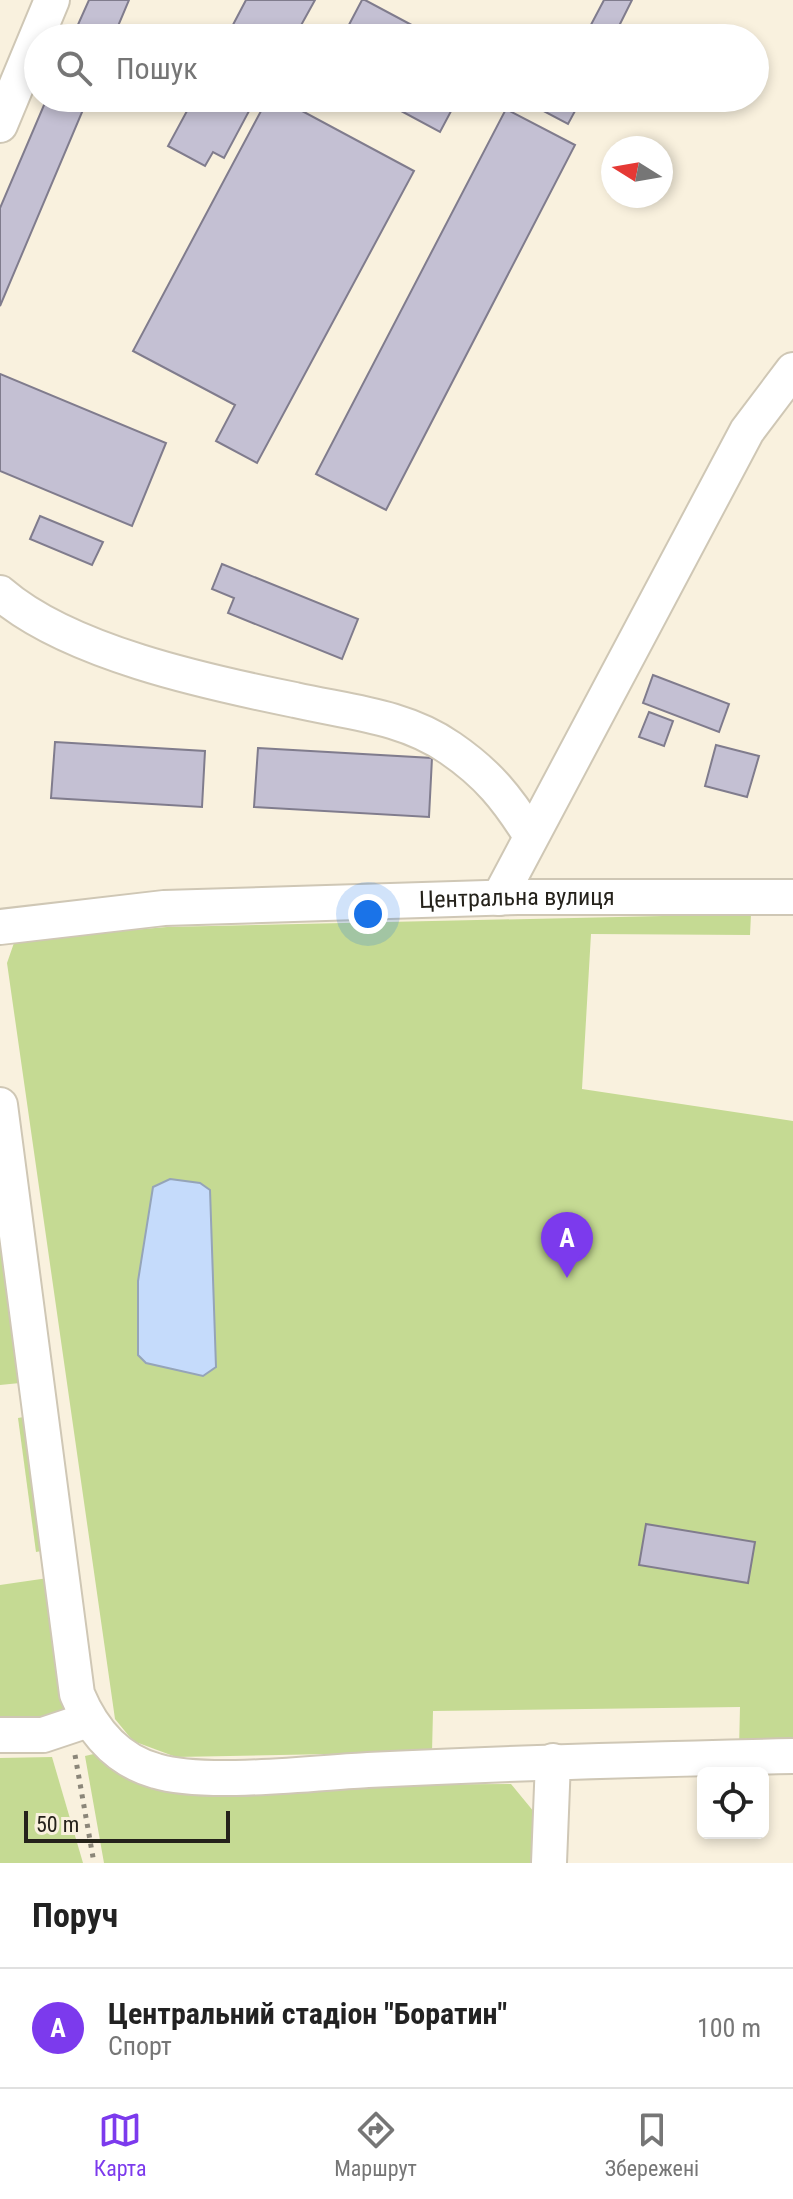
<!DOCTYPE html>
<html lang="uk">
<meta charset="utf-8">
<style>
:root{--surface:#fff;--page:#f6f6f6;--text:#222;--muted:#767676;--line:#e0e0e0;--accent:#7c3aed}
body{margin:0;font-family:"Roboto Condensed",sans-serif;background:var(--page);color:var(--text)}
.controls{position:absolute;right:24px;bottom:24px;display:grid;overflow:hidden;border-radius:12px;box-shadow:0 4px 12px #0003}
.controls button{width:72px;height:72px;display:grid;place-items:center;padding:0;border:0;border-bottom:2px solid var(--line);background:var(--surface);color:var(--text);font:40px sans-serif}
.compass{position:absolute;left:601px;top:136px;width:72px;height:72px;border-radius:50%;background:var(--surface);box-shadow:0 4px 12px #0003;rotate:281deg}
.scale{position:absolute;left:24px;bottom:20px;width:206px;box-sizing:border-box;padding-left:8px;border:4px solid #25221b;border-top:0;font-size:22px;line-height:28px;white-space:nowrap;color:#25221b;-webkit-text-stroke:6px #f9f1de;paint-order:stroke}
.you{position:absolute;left:368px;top:914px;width:28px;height:28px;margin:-20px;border:6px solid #fff;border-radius:50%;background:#1a73e8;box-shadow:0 0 0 12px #1a73e833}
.badge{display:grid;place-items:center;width:52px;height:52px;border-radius:50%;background:var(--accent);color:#fff;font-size:26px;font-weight:700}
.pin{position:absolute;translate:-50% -66px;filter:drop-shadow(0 2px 4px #0008)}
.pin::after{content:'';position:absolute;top:42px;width:28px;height:24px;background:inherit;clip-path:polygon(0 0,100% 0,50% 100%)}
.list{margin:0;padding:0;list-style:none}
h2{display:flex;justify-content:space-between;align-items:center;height:104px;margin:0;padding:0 32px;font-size:34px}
h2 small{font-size:26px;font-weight:400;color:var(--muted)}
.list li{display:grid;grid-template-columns:52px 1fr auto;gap:24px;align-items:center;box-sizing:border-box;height:120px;padding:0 32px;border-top:2px solid var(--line)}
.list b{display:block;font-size:30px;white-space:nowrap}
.list p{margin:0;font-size:26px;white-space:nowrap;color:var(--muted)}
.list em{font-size:26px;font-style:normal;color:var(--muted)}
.icon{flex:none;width:44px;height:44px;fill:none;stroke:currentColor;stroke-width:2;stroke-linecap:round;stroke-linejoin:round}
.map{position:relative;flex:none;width:793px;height:1863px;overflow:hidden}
.search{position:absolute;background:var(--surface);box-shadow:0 4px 12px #0003;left:24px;right:24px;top:24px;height:88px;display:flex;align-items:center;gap:20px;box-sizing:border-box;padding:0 28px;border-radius:44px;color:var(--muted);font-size:30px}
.sheet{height:224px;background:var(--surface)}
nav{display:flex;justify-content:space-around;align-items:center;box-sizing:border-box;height:112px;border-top:2px solid var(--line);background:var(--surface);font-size:22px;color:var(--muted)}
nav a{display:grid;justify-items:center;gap:4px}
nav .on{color:var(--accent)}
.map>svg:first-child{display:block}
</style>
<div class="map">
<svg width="793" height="1863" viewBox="0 0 793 1863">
<rect width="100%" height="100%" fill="#f9f1de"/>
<!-- green -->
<g fill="#c5da93" fill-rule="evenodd">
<path d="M751,914l-1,21 -159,-1 -9,155 211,32v627l-54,1 1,-42 -307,4 -1,41 -256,5 -43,-16 -18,-22 -108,-756 8,-23 152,-13zM170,1179l-32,102 15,-94z"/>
<path d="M0,1242l20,141 -20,2z"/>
<path d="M29,1416l18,134 -11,2 -18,-134z"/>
<path d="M48,1578l17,126 -5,15h-60v-134z"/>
<path d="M98,1753l69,33 344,-2 28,34 -3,45h-432l-19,-107z"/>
<path d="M52,1757l31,106h-83v-105z"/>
</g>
<!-- water -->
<path fill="#c5dbfb" stroke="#95a4b8" stroke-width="2" d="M170,1179l30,4 10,7 6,177 -13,9 -57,-13 -8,-8v-74l15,-94z"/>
<!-- building -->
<g fill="#c4c0d3" stroke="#807c8d" stroke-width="2">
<path d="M89,0h40l-16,38h-41z"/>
<path d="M246,0h69l-21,38h-68z"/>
<path d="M362,0h3l71,38h-94z"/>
<path d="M604,0h28l-19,38h-29z"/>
<path d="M550,30l15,8h-20z"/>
<path d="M47,98h41l-88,208v-98z"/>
<path d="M194,98h62l-32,60 -11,-6 -8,14 -37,-20z"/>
<path d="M268,98h10l136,73 -157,292 -41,-22 19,-36 -102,-54z"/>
<path d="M377,98h81l-18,34z"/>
<path d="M519,98h63l-14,26z"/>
<path d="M506,109l69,36 -189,365 -70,-36z"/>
<path d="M0,374l166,69 -34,83 -132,-55z"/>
<path d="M40,516l63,26 -11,23 -62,-26z"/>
<path d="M222,564l136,55 -16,40 -114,-46 6,-15 -22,-9z"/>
<path d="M653,675l76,29 -10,28 -76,-29z"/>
<path d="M649,712l24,9 -9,25 -25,-9z"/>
<path d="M55,742l150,9 -3,56 -151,-9z"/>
<path d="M716,745l43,11 -12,41 -42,-11z"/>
<path d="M258,748l174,10 -3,59 -175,-10z"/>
<path d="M646,1524l109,18 -7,41 -109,-18z"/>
</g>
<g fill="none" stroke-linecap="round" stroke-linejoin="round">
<!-- minor casing -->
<g stroke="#cfc7b5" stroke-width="38">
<g id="minor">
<path d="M0,125l52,-125"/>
<path d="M0,593c68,59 206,89 295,107 53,12 109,16 155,48 38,26 57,50 81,88"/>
<path d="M499,898l248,-467 46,-61"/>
<path id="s1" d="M0,927l164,-19 354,-11h275"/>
<path d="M0,1105l77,589c15,36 39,66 79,77 49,15 157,2 212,-1 142,-7 283,-11 425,-14"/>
<path d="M0,1735h43l45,-15"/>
<path d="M549,1863l4,-102"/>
</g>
</g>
<!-- path -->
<path stroke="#8b8679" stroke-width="5" stroke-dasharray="4 6" stroke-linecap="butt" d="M75,1755l19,108"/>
<!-- minor -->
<use href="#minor" stroke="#fff" stroke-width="34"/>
</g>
<g text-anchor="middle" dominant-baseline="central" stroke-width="7" stroke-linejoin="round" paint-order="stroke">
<!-- street labels -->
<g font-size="24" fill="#25221b" stroke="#f9f1de">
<text stroke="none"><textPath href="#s1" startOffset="518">Центральна вулиця</textPath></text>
</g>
</g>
</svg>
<div class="controls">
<button><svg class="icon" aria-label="locate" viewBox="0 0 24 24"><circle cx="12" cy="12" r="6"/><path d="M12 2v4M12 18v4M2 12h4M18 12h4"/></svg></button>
</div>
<svg class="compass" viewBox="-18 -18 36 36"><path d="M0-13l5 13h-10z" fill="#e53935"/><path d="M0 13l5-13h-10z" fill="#767676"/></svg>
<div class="scale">50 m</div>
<div class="you"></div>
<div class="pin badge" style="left:567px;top:1278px">A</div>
<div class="search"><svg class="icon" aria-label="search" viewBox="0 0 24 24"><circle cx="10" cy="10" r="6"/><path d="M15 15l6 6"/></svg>Пошук</div>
</div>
<section class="sheet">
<h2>Поруч<small></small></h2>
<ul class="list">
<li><span class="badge">A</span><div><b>Центральний стадіон &quot;Боратин&quot;</b><p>Спорт</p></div><em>100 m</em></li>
</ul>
</section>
<nav>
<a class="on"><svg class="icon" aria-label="map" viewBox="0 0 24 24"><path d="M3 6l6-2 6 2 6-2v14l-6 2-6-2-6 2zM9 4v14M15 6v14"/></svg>Карта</a>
<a><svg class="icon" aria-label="directions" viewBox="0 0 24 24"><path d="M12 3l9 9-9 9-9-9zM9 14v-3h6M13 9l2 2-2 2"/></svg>Маршрут</a>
<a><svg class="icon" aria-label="saved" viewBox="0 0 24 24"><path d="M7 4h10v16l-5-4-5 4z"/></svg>Збережені</a>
</nav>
